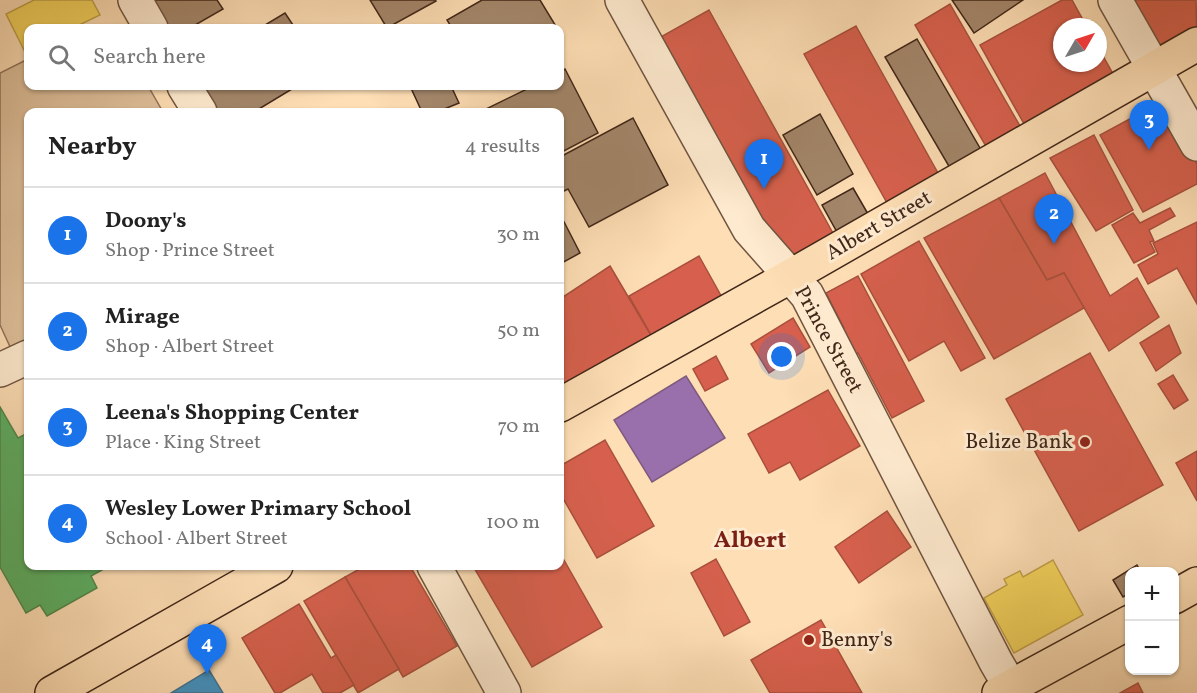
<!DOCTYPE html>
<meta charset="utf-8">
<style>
:root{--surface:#fff;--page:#f2f2f2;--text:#222;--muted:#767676;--line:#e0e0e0;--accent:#1a73e8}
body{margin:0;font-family:Vollkorn,serif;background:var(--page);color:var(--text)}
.controls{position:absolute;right:18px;bottom:18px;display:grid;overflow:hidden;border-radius:12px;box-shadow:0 2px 4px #0004}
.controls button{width:54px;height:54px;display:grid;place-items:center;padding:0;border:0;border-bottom:2px solid var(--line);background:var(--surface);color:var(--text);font:30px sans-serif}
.compass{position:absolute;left:1053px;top:18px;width:54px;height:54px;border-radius:50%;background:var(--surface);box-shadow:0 2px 4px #0004;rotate:51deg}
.you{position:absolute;left:782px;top:357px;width:21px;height:21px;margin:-15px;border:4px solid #fff;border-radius:50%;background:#1a73e8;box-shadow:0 0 0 9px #1a73e833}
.badge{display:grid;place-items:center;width:39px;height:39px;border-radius:50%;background:var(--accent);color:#fff;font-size:20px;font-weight:700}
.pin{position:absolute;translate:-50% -50px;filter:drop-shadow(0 2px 3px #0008)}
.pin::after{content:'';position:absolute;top:32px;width:21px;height:18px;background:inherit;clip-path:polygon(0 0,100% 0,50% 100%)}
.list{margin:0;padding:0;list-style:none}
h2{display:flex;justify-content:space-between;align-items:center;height:78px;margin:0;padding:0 24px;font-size:26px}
h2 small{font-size:20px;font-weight:400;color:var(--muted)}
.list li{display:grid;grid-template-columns:39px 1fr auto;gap:18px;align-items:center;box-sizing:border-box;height:96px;padding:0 24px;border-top:2px solid var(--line)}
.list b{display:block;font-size:22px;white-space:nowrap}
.list p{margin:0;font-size:20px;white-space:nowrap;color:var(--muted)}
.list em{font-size:20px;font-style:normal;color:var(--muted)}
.icon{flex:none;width:33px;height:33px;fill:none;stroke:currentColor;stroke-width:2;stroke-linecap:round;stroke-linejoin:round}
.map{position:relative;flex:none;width:1197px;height:693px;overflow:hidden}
.search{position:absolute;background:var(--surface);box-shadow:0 2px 4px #0004;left:24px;top:24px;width:540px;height:66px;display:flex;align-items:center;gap:15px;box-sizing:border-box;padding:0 21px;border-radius:12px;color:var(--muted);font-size:22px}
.panel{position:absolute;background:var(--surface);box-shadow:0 2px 4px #0004;left:24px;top:108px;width:540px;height:462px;border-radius:12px}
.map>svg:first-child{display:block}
</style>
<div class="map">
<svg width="1197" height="693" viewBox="0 0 1197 693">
<rect width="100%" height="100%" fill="#fedeb5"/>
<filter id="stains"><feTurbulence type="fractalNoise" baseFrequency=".00333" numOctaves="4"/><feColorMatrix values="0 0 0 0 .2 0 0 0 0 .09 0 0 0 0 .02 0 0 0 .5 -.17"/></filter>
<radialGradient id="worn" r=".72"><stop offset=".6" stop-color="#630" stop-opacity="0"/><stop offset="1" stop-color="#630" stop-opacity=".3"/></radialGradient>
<!-- green -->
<path fill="#debf9a" stroke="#90735a" stroke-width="1.5" d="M28,59v27h120l15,26h-135v232l-16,7 -12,-26v-252z"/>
<!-- homes -->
<g fill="#f6d55c" stroke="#c0a148" stroke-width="1.5">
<path d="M34,0h58l8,15 -27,13h-45v22l-3,2 -19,-38z"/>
<path d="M1053,560l30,55 -69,38 -30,-55 23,-13 -3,-6 16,-8 3,6z"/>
</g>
<!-- shops -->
<g fill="#d6604d" stroke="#a94f3d" stroke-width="1.5">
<path d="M1062,0h10l15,27h-25v36h36v-16l24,43 -89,50 -53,-95z"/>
<path d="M1131,0h65l1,45 -32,18z"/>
<path d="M950,4l78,136 -34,20 -79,-135z"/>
<path d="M709,10l125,225 -62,47 -131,-234z"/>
<path d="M856,26l92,165 -52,28 -92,-165z"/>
<path d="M1161,102l36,62v20l-54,28 -43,-77z"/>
<path d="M1094,135l39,75 -37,21 -46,-73z"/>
<path d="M1045,173l65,123 27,-18 22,39 -50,34 -45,-78 -17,7 -48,-82z"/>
<path d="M999,198l48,82 17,-7 20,35 -90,51 -70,-121z"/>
<path d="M1170,208l5,8 -26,14 5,11 -4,1 5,10 -21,11 -22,-38 21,-12 7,10z"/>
<path d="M1197,222v82l-20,-36 -29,16 -10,-19 20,-11 -5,-11z"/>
<path d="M919,241l66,117 -24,13 -17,-30 -35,20 -48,-87z"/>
<path d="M699,256l30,54 -70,39 -30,-53z"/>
<path d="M610,266l49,83 -99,51v-101z"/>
<path d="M858,276l66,125 -32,17 -34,-65 -6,2 -12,-24 4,-3 -18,-35z"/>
<path d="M793,318l17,29 -41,26 -18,-29z"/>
<path d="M1169,325l12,28 -25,18 -16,-28z"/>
<path d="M1090,353l73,132 -84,46 -73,-132z"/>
<path d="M716,356l12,23 -23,12 -12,-22z"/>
<path d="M1173,375l15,25 -14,9 -16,-25z"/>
<path d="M828,390l32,56 -60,34 -10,-18 -21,11 -21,-39z"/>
<path d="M605,440l49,86 -57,32 -37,-65v-27z"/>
<path d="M1197,451v50l-21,-38z"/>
<path d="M887,511l24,36 -52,36 -24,-36z"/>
<path d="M560,553l42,74 -70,40 -59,-101h87z"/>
<path d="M716,559l34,63 -26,14 -33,-63z"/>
<path d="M365,566h45l47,80 -54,31 -58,-100z"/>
<path d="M345,577l54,92 -41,24 -54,-92z"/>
<path d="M299,604l32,54 5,-3 18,30 -14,8h-17l-11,-19 -32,19h-5l-33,-55z"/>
<path d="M821,620l41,73h-92l-19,-33z"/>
<path d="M1138,683l5,10h-23z"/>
</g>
<!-- offices -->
<path fill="#9970ab" stroke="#7f5a7f" stroke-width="1.5" d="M686,376l39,62 -73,44 -38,-62z"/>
<!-- schools -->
<path fill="#4393c3" stroke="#427390" stroke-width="1.5" d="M209,670l14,23h-52z"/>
<!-- public -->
<path fill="#5aae61" stroke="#52864b" stroke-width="1.5" d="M0,407l18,31 10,-5v133h81l-18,10 6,12 -50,28 -7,-11 -14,8 -26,-46z"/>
<!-- building -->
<g fill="#a3866a" stroke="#412719" stroke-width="1.5">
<path d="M133,0h84l6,9 -33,19h-41z"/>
<path d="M370,0h65l1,1 -49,27z"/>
<path d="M482,0h58l17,28h-105l-5,-8z"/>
<path d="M952,0h71l-49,33z"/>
<path d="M285,13l10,15h-35z"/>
<path d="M917,39l71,123 -31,18 -72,-123z"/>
<path d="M565,69l33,64 -38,20v-41h-80l53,-26h27v-14z"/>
<path d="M196,86h101l-43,26h-41z"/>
<path d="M410,86h41l8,17 -22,9h-15z"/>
<path d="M820,114l33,60 -36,21 -34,-60z"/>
<path d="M633,118l35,67 -79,42 -21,-38 -8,4v-36z"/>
<path d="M853,188l22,38 -32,17 -21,-38z"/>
<path d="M560,214l20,39 -20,11z"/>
<path d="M1137,565l4,7h-11v21l-7,4 -10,-17z"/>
</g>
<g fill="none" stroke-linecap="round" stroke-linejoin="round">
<!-- minor casing -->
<g stroke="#705540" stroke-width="36">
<g id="minor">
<path d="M135,0l16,28"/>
<path d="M622,0l127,229 58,66 189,367 18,31"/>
<path d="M1115,0l82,144"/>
<path d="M184,86l16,26"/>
<path d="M0,370l28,-13"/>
<path d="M434,566l70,127"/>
</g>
</g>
<!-- major casing -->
<g stroke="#412719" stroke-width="36">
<g id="major">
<path d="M560,405l231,-129 406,-232"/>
<path d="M1174,597l23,-13"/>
<path d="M52,693l224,-127"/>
<path d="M999,693l131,-71"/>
</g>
</g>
<!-- minor -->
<use href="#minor" stroke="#feeacf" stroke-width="33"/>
<!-- major -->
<use href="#major" stroke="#fedeb5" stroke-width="33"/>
</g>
<!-- markers -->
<g fill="#8f2418" stroke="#feeacf" stroke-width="2">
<circle cx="1085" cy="442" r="6"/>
<circle cx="809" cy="640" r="6"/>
</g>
<g text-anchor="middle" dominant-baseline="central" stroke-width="6" stroke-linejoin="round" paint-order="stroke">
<!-- street labels -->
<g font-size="21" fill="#412719" stroke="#feeacf">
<text transform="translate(879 226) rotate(-30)">Albert Street</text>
<text transform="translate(828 340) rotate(61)">Prince Street</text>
</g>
<!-- poi labels -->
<g font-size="21" fill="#412719" stroke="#feeacf" text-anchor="end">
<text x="1073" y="442">Belize Bank</text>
<text x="821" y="640" text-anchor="start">Benny's</text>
</g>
<!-- quarter labels -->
<g font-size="24" font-weight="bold" fill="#7a1f14" stroke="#feeacf">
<text x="750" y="541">Albert</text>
</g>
</g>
<rect width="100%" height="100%" filter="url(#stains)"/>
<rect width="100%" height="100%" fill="url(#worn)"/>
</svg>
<div class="controls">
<button>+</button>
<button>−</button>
</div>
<svg class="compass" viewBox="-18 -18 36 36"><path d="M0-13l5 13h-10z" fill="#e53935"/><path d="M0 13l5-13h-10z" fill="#767676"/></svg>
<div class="you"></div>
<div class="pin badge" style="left:764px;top:189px">1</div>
<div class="pin badge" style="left:1054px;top:244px">2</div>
<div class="pin badge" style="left:1149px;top:150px">3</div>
<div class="pin badge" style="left:207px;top:674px">4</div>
<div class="search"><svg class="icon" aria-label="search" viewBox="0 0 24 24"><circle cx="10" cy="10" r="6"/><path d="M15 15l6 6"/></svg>Search here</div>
<section class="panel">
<h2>Nearby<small>4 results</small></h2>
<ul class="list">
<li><span class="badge">1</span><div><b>Doony's</b><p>Shop · Prince Street</p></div><em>30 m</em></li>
<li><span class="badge">2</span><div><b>Mirage</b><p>Shop · Albert Street</p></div><em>50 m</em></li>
<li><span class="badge">3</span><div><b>Leena's Shopping Center</b><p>Place · King Street</p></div><em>70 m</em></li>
<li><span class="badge">4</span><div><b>Wesley Lower Primary School</b><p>School · Albert Street</p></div><em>100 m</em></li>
</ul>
</section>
</div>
